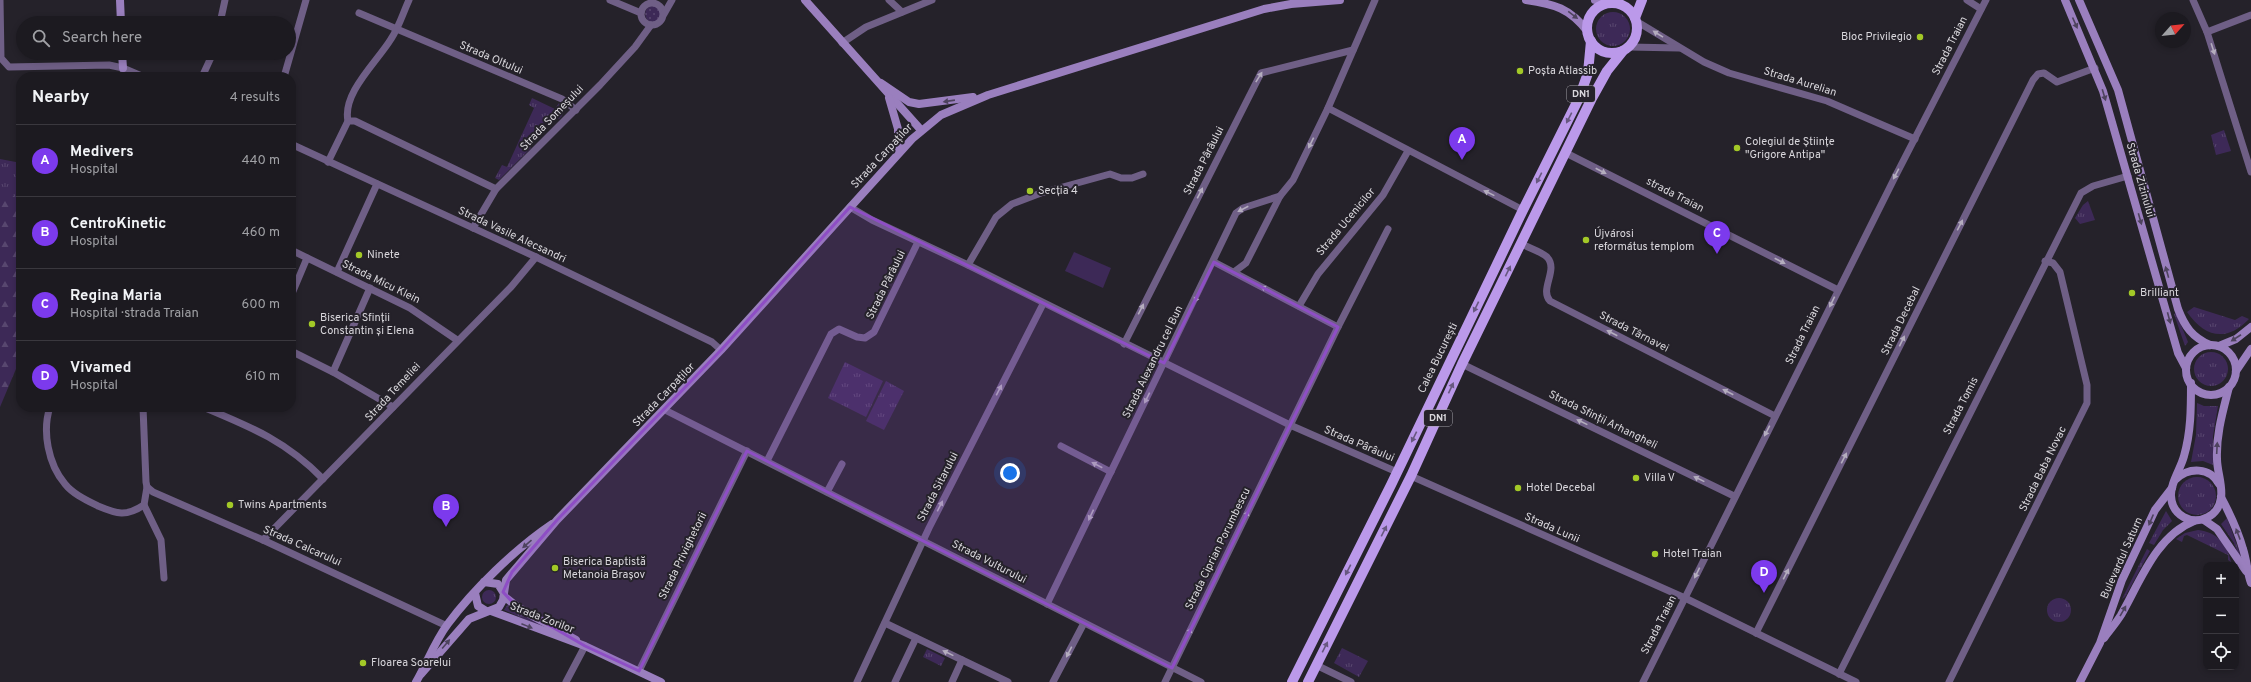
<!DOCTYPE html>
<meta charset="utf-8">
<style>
:root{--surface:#1c1a20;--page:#252329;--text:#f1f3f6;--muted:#a0a1a5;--line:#3a383e;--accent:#7c3aed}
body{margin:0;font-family:Overpass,sans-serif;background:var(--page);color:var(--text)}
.controls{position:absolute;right:12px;bottom:12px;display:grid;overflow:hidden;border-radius:8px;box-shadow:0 2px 6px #0003}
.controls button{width:36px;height:36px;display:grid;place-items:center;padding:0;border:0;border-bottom:1px solid var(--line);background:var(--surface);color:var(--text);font:20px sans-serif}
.compass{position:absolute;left:2155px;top:12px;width:36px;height:36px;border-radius:50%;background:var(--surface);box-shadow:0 2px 6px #0003;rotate:63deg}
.you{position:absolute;left:1010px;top:473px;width:14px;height:14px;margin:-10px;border:3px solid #fff;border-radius:50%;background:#1a73e8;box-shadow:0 0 0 6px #1a73e833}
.badge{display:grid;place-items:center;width:26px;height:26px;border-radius:50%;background:var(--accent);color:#fff;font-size:13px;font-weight:700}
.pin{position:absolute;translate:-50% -33px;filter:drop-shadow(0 1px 2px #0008)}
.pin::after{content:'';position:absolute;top:21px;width:14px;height:12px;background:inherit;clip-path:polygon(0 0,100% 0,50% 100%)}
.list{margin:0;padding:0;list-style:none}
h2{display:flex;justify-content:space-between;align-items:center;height:52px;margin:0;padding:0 16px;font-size:17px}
h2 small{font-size:13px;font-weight:400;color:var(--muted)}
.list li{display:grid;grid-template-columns:26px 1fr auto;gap:12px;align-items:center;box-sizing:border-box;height:72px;padding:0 16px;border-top:1px solid var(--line)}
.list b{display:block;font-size:15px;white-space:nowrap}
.list p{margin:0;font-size:13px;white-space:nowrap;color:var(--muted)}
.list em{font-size:13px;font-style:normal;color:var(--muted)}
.icon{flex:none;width:22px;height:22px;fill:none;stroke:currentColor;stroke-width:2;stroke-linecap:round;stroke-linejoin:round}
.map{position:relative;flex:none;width:2251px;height:682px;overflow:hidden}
.search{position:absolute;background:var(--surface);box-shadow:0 2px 6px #0003;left:16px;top:16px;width:280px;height:44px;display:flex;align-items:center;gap:10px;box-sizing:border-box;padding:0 14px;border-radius:22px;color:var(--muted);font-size:15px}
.panel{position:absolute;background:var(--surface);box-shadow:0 2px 6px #0003;left:16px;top:72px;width:280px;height:340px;border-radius:16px}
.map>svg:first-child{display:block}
</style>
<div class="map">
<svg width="2251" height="682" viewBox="0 0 2251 682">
<defs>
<pattern id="grass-tufts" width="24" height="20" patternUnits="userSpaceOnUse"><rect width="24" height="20" fill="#3d2957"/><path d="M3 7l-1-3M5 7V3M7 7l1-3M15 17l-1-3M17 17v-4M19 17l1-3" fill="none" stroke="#58476f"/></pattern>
<pattern id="forest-firs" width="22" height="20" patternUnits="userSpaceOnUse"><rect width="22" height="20" fill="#3d2957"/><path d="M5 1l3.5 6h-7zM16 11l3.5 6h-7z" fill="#58476f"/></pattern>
<pattern id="garden-dots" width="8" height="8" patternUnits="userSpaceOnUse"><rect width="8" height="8" fill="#3d2957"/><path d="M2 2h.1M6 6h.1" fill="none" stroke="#58476f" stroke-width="1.8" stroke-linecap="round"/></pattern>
</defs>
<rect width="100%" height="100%" fill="#25222a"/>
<!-- grass -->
<g fill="url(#grass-tufts)">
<circle cx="1613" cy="29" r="17"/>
<path d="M532,98l23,11 4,-6 5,6 -2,7 -3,3 -6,-5 -27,29 5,5 -32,32 -4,-2 7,-13 5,2 27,-59 -5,-3z"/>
<path d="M2224,130l7,21 -15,4 -5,-20z"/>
<path d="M0,159l21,4v42l-21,-15z"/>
<path d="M2088,201l7,19 -15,4 -5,-6 8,-13z"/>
<path d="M2194,307l41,13 7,-4 7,3c-22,23 -44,19 -62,-7z"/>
<path d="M2176,313l12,29 -3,4 -11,-32z"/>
<circle cx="2211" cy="369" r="17"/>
<path d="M845,362l38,19 -17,36 -38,-19z"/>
<path d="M886,381l18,10 -20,39 -18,-9z"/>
<path d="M2197,403l7,3h14l-5,30v29l-10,-4 -12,1 5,-27z"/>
<circle cx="2197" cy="496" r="19"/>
<path d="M2166,511l6,10 -9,9 -9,15 -5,-2z"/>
<path d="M2227,518l15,41h-2l-6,-16 -13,-19z"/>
<path d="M2198,530c19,2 29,14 33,32l-3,-2v-5l-41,-20 -3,1 -2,6 -6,-3 9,-6z"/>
<path d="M2147,549l3,2 -25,46 -3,2z"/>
<circle cx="489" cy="597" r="7"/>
<circle cx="2059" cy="610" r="12"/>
<path d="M508,604l43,27 -47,-21z"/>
<path d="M1342,648l26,13 -9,16 -25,-14z"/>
<path d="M927,649l18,9 -4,8 -18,-9z"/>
</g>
<!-- forest -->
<path fill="url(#forest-firs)" d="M0,186l21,15v156l-21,50z"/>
<!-- garden -->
<circle fill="url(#garden-dots)" cx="653" cy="14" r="8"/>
<!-- pitch -->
<path fill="#3d2957" d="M1074,252l37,16 -8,20 -38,-17z"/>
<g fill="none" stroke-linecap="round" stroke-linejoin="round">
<!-- street -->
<g stroke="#6f5f86" stroke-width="7">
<path d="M0,0l1,58 8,9 100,-2 14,3 21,9"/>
<path d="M610,0l31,13"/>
<path d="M889,0l13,12"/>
<path d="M1967,0l14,9"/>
<path d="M2193,0l14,32 44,140"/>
<circle cx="652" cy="14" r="11"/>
<path d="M359,13l203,86 14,11"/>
<path d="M664,14l8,-14"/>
<path d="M1636,21l68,41 25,11 98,28 88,38"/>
<path d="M220,23l5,-23"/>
<path d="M2207,32l44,-17"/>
<path d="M842,43l24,-16 66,-27"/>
<path d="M1629,47l50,1"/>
<path d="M123,68l1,9"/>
<path d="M202,77l11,-24"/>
<path d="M284,77l22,-77"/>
<path d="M1328,108l195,102"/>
<path d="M348,121c-6,-28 29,-59 43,-82 8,-12 12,-26 18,-39"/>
<path d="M291,144l245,113 176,85 9,8"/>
<path d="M1566,153l272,137"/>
<path d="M328,162l20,-41h7l141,68"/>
<path d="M850,207l22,13 96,45 322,160 107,47"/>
<path d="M473,228l23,-39 104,-104 35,-38 16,-22"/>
<path d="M1522,244c7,4 18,7 25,13 12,13 -8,32 3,44l225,115"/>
<path d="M291,250l119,58 47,32"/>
<path d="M1214,262l124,65"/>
<path d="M968,265l28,-48 16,-13 29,-11 69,-19 11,4h11l11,-4"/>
<path d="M337,272l40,-88"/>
<path d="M1234,272l12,-9 34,-67 13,-16 35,-72 47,-108"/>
<path d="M291,296l16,-38"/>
<path d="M1299,306l19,-32 65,-79 25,-44"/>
<path d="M1124,344l137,-271 92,-23"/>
<path d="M291,351l42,21 60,35"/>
<path d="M1462,364l272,132"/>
<path d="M333,372l37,-84"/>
<path d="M50,407c-8,24 -2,57 15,77 8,10 21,16 33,22 19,8 28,11 46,-1l3,-18"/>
<path d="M143,407l3,75 1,5 6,5 110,48 184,86"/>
<path d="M203,407c48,20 83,34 120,72"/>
<path d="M665,410l536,272"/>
<path d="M1061,446l50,26"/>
<path d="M767,461l64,-127 8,-5 18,8 8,1 9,-6 44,-90"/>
<path d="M1411,476l274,122 171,84"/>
<path d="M827,492l15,-28"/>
<path d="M144,505l17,35 3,38"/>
<path d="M263,540l248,-253 25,-30"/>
<path d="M1047,604l189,-391 7,-5 37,-12"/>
<path d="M885,623l123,59"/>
<path d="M1756,633l277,-553 5,-6 6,-1 13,9 38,-14"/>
<path d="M1316,665l35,17"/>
<path d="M639,671l108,-220"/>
<path d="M1839,674l242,-481 12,-7 35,-10"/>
<path d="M566,682l19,-36"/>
<path d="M857,682l72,-154 114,-224"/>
<path d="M895,682l21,-44"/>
<path d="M952,682l10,-22"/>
<path d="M1053,682l31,-59"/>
<path d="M1165,682l173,-355 50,-98"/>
<path d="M1643,682l253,-507 90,-175"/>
<path d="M1949,682l138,-279v-18l-27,-113 -7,-9 -8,-2"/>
</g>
<!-- secondary -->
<g stroke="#9a7fbe" stroke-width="8">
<path d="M120,0l1,23"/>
<path d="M805,0l116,130"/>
<path d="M1526,0c28,4 44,8 62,32"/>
<path d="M1595,0l15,4"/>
<path d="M2065,0l38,91 75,262 8,15"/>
<path d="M2079,0l39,90 60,219c7,18 14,28 32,36"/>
<path d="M122,53l1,15"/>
<path d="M881,83l28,19 10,2 54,-7"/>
<path d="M889,98l9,31v24"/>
<circle cx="2211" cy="370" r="25"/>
<path d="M2219,346l17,-7 15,-12"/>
<path d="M2236,371l15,-22"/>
<path d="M2191,383c0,25 0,49 -7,73 -3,12 -14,28 -13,40 1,19 20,30 37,21 7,-3 12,-11 13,-19 2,-12 -4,-27 -4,-39 -1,-25 6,-48 12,-72"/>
<path d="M2176,479c13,-12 34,-12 43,5"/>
<path d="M2221,497c9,17 17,34 22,52 4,12 4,23 8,34"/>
<path d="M2204,520l13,9 29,42"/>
<path d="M484,582l14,2 5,8"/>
<path d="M475,593l3,13 8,5"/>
<path d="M504,596c21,19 48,29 72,44"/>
<path d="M491,611l94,35 76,36"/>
<path d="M2104,638c6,-8 12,-15 17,-23 19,-33 35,-79 73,-94"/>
<path d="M421,674l48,-55 30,-12 4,-7 3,-20 51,-60 164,-170 191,-211 29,-24 47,-20 276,-86 27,-5 49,-4"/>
<path d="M416,682c11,-19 18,-39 31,-57 26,-35 68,-76 105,-101"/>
<path d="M2080,682l20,-39 22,-63 33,-70 17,-22"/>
</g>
<!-- primary -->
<g stroke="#bb99ea" stroke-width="10">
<circle cx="1612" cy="28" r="25"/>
<path d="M1635,18l7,-18"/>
<path d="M1292,682l99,-197 132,-275 56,-112 9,-25 3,-32"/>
<path d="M1308,682l103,-206 51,-112 130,-266 15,-27 16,-20"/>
</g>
</g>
<!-- one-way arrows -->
<defs><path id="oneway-solid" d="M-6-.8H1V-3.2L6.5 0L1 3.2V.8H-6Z"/></defs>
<g fill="#4e435e">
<use href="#oneway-solid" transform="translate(1573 15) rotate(37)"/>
<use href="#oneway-solid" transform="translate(2075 23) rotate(66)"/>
<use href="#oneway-solid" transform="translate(2104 95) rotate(73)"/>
<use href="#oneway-solid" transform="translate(949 101) rotate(172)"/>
<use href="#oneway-solid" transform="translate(2140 219) rotate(74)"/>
<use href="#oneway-solid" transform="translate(2167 272) rotate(-106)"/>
<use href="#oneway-solid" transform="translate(2169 318) rotate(75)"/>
<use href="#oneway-solid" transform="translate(2236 338) rotate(147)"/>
<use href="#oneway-solid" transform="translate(2217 448) rotate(-87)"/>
<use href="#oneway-solid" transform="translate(2151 520) rotate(113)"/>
<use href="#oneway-solid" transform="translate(2238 534) rotate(-111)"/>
<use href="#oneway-solid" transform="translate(527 544) rotate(139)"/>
<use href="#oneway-solid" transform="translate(2123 611) rotate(-60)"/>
<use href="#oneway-solid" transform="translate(527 626) rotate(22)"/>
<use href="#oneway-solid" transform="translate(446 644) rotate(-50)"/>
</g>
<g fill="#b4adbe">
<use href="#oneway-solid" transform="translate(1658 34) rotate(-148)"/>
<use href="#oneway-solid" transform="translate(2213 49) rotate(72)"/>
<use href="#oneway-solid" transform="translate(1259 77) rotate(-58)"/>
<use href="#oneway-solid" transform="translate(1311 143) rotate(116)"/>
<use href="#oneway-solid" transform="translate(1601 171) rotate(27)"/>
<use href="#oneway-solid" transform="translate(1896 174) rotate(118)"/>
<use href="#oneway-solid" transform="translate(1200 193) rotate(-63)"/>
<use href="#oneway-solid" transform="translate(1489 193) rotate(-154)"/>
<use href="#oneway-solid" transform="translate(1243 209) rotate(153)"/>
<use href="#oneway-solid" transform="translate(1960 225) rotate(-63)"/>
<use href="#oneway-solid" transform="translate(1780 261) rotate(27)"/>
<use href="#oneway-solid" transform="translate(1266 289) rotate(-152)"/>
<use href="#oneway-solid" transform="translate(1197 297) rotate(116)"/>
<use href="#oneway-solid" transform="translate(1832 302) rotate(116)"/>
<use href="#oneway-solid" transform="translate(1141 309) rotate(-63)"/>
<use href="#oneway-solid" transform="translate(1612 333) rotate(-153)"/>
<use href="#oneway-solid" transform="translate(1902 341) rotate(-64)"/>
<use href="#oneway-solid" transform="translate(999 390) rotate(-63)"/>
<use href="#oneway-solid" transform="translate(1728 392) rotate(-153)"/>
<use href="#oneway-solid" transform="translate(1147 398) rotate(116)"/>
<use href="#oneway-solid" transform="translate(1582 422) rotate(-154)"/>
<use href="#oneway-solid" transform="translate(1767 431) rotate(117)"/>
<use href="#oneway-solid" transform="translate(1844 458) rotate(-63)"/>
<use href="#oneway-solid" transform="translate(1097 465) rotate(-153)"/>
<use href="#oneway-solid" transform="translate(1699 479) rotate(-154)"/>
<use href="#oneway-solid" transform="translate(940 506) rotate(-63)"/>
<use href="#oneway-solid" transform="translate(1091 515) rotate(115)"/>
<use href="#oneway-solid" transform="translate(1246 516) rotate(-64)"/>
<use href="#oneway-solid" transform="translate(1697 573) rotate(116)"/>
<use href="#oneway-solid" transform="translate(1786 574) rotate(-63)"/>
<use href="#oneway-solid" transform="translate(1189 633) rotate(-64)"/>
<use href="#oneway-solid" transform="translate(1069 652) rotate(117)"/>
<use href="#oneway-solid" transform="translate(948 653) rotate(-154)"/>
</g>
<g fill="#685880">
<use href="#oneway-solid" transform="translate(1569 118) rotate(117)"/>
<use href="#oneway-solid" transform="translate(1539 178) rotate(117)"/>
<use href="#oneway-solid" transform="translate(1508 271) rotate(-64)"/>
<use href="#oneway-solid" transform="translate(1476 307) rotate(116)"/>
<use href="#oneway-solid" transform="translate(1451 388) rotate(-65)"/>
<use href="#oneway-solid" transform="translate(1414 437) rotate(116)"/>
<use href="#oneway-solid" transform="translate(1384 531) rotate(-63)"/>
<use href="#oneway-solid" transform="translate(1348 570) rotate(117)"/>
<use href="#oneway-solid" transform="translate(1325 647) rotate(-63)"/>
</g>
<!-- marked area -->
<path fill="#8e4ec5" fill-opacity="0.2" stroke="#8e4ec5" stroke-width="3" stroke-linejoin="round" d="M850,207l314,156 50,-101 124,65 -166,341 -425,-217 -108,220 -54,-25 -69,-40 -13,-14 9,-20 45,-52 164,-170z"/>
<!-- markers -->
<g fill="#a3c927" stroke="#25222a" stroke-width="1.5">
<circle cx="1920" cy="37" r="4"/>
<circle cx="1520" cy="71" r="4"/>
<circle cx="1737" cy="148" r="4"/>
<circle cx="1030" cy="191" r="4"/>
<circle cx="1586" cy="240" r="4"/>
<circle cx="359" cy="255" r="4"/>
<circle cx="2132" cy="293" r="4"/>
<circle cx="312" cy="324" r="4"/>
<circle cx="1636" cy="478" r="4"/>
<circle cx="1518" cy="488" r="4"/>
<circle cx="230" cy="505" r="4"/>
<circle cx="1655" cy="554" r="4"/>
<circle cx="555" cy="568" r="4"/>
<circle cx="363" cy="663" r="4"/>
</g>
<g text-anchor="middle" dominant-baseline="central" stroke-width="4" stroke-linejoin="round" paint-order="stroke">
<!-- shield labels -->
<g fill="#25222a" stroke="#a3a1a7" stroke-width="1">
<rect x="1567" y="86" width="28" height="16" rx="3"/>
<rect x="1424" y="410" width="28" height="16" rx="3"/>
</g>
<g font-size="10" font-weight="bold" fill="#d9d7dc">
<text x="1581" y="94">DN1</text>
<text x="1438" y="418">DN1</text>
</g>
<!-- poi labels -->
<g font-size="11" fill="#d9d7dc" stroke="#25222a" text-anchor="start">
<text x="1912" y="37" text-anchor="end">Bloc Privilegio</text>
<text x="1528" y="71">Poșta Atlassib</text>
<text x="1745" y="142">Colegiul de Științe<tspan x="1745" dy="13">"Grigore Antipa"</tspan></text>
<text x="1038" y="191">Secția 4</text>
<text x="1594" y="234">Újvárosi<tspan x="1594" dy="13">református templom</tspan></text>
<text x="367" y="255">Ninete</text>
<text x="2140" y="293">Brilliant</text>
<text x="320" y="318">Biserica Sfinții<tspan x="320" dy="13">Constantin și Elena</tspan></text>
<text x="1644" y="478">Villa V</text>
<text x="1526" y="488">Hotel Decebal</text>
<text x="238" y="505">Twins Apartments</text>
<text x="1663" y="554">Hotel Traian</text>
<text x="563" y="562">Biserica Baptistă<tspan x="563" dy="13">Metanoia Brașov</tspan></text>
<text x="371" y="663">Floarea Soarelui</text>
</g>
<!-- street labels -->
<g font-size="11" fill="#d9d7dc" stroke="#25222a">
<text transform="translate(1950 46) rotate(-63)">Strada Traian</text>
<text transform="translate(491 58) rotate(23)">Strada Oltului</text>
<text transform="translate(1800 82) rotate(17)">Strada Aurelian</text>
<text transform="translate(552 118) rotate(-46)">Strada Someșului</text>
<text transform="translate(882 156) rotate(-47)">Strada Carpaților</text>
<text transform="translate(1204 161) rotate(-63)">Strada Pârâului</text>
<text transform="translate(2140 180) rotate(74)">Strada Zizinului</text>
<text transform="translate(1675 195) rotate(27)">strada Traian</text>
<text transform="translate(1346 222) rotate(-50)">Strada Ucenicilor</text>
<text transform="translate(512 235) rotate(25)">Strada Vasile Alecsandri</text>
<text transform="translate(381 282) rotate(26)">Strada Micu Klein</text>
<text transform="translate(886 285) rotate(-64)">Strada Pârâului</text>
<text transform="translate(1901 321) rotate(-64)">Strada Decebal</text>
<text transform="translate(1634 332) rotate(27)">Strada Târnavei</text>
<text transform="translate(1803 335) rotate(-64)">Strada Traian</text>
<text transform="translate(1438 358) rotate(-64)">Calea București</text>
<text transform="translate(1153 362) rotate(-64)">Strada Alexandru cel Bun</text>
<text transform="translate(393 392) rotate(-47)">Strada Temeliei</text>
<text transform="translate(664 395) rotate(-46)">Strada Carpaților</text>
<text transform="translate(1961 406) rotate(-63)">Strada Tomis</text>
<text transform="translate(1603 420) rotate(26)">Strada Sfinții Arhangheli</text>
<text transform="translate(1359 444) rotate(23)">Strada Pârâului</text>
<text transform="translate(2043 469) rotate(-64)">Strada Baba Novac</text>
<text transform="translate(938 487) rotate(-63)">Strada Sitarului</text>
<text transform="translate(1552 528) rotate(24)">Strada Lunii</text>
<text transform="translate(302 546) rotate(24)">Strada Calcarului</text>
<text transform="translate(1218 549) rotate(-64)">Strada Ciprian Porumbescu</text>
<text transform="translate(683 556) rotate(-64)">Strada Privighetorii</text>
<text transform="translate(2122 558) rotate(-66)">Bulevardul Saturn</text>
<text transform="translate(989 562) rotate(27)">Strada Vulturului</text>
<text transform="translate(542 618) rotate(21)">Strada Zorilor</text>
<text transform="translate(1659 625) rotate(-63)">Strada Traian</text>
</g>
</g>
</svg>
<div class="controls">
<button>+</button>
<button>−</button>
<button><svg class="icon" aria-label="locate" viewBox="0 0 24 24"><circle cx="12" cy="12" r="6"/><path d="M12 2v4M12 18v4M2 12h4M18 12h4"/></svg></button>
</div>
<svg class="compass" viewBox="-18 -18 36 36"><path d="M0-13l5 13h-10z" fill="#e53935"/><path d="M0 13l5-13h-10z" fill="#a0a1a5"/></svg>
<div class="you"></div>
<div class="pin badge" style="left:1462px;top:160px">A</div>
<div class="pin badge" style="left:446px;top:527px">B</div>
<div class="pin badge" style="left:1717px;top:254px">C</div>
<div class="pin badge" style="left:1764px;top:593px">D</div>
<div class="search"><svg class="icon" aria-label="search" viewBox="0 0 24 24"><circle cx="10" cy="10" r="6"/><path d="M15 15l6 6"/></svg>Search here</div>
<section class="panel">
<h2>Nearby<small>4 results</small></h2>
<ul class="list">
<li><span class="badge">A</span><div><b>Medivers</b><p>Hospital</p></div><em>440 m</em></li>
<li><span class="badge">B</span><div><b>CentroKinetic</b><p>Hospital</p></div><em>460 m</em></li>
<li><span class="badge">C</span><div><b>Regina Maria</b><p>Hospital · strada Traian</p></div><em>600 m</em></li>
<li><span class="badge">D</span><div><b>Vivamed</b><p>Hospital</p></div><em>610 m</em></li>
</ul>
</section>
</div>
